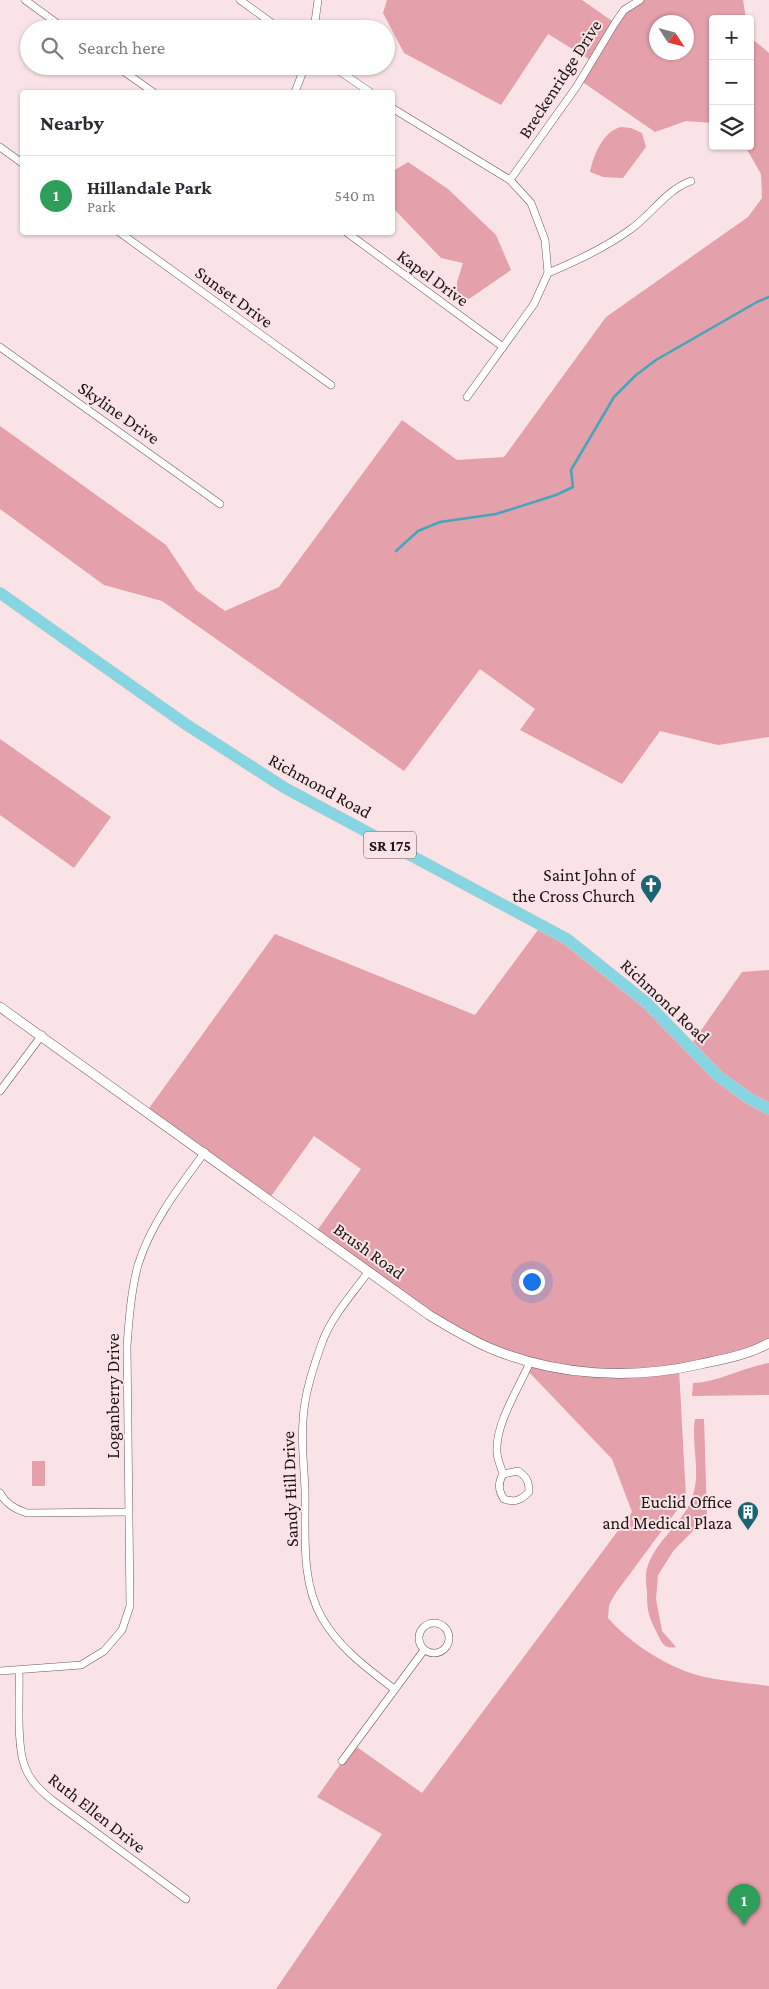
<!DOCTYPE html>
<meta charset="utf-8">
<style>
:root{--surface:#fff;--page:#f7f7f7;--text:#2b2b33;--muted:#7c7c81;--line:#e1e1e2;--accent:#1b6472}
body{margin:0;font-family:"Crimson Pro",serif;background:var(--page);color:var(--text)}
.controls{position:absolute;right:15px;top:15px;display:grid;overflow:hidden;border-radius:5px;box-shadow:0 1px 4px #0004}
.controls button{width:45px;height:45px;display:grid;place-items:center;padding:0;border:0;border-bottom:1px solid var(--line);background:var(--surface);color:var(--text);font:25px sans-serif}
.compass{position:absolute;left:649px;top:15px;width:45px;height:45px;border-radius:50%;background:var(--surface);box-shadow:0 1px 4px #0004;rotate:126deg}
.you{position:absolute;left:531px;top:1281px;width:18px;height:18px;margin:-12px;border:4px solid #fff;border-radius:50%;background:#1a73e8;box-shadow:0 0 0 8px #1a73e833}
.badge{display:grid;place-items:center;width:32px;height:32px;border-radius:50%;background:var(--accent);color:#fff;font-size:16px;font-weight:700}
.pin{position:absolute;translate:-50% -41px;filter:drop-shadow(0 1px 2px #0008)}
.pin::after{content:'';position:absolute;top:26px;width:18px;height:15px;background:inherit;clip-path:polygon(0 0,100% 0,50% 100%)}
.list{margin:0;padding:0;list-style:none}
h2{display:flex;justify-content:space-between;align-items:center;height:65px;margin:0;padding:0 20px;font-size:21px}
h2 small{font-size:16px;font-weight:400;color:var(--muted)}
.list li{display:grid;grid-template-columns:32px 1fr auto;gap:15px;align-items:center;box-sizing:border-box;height:80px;padding:0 20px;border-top:1px solid var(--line)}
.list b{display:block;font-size:19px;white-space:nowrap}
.list p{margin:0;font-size:16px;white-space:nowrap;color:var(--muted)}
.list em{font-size:16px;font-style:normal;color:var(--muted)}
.icon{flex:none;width:28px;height:28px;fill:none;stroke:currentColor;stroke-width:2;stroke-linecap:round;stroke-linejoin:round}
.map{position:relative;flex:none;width:769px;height:1989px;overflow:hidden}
.search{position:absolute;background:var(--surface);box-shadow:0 1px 4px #0004;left:20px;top:20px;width:375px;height:55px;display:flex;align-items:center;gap:12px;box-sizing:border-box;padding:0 18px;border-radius:28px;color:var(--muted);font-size:19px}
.panel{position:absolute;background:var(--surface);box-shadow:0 1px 4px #0004;left:20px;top:90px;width:375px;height:145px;border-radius:5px}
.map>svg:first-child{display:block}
</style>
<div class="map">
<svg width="769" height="1989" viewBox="0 0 769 1989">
<rect width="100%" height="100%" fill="#f9e3e6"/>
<!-- green -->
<g fill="#e4a0ab" fill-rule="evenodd">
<path d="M387,0h195l33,23 25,-23h103l3,19h-33v104l-27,-2 -31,11 -74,-51 11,-20 -44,-27 -47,71 -97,-52 -21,-40zM656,22h30v30h-30z"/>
<path d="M750,37l19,16v684l-51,8 -58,-14 -38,53 -102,-54 15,-21 -55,-40 -76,102 -242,-170 -58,-16 -104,-76v-83l166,119 30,45 29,21 54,-24 123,-167 55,40 47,-3 102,-140 142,-100 14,-19 -1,-24 -16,-28h5z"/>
<path d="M621,127l10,1 11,5 4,14 -23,31 -20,-1 -13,-5c3,-16 13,-41 31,-45z"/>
<path d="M408,162l40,27 48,46 15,35 -42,29 -12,-5v-12l6,-19 -22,-5 -48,-50v-37z"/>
<path d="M0,739l111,78 -37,51 -74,-53z"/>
<path d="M541,926l22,11 127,109 52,-74 27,-2v373l-90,26 7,129 -71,96 -6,11 -1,13c19,22 49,42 77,53 25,10 57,11 84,15v303h-493l106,-155 -65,-37 37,-52 68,48 210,-281 -20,-53 -85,-89 3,-8 -66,-26 -148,-104 45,-63 -47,-33 -45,63 -122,-88 128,-177 200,81z"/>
<path d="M769,1363v32l-77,1 1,-13c26,-1 50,-16 76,-20z"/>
<path d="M695,1419h9l3,98 -33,33 -16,25 -2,24 6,32 14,16c-13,3 -15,-6 -20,-16 -8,-16 -9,-22 -9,-40 -1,-7 -2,-16 0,-23 9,-30 41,-47 47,-77 6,-24 -3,-49 1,-72z"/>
<rect x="32" y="1461" width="13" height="25"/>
</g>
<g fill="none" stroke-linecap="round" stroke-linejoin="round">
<!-- stream -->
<path stroke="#45a6b9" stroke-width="2.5" d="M396,551l22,-20 22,-9 56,-8 60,-19 17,-8 -2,-17 43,-73 22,-22 20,-15 101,-58 12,-5"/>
<!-- minor casing -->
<g stroke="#6c5a5d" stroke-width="8">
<g id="minor">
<path d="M25,0l40,29"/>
<path d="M240,0l40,29"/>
<path d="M314,29l4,-29"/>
<path d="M116,66l37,26"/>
<path d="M332,66l38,26"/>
<path d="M295,92l10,-26"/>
<path d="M392,108l118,72 21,23 14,37 3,33 -14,31 -67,93"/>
<path d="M0,147l22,16"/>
<path d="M510,180l67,-94 38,-63 9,-13 16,-10"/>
<path d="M119,232l212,153"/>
<path d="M346,232l157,115"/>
<path d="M548,273c29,-12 57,-25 83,-44 21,-15 35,-39 60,-48"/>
<path d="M0,347l220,157"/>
<path d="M0,1091l42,-56"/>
<path d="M369,1271c-16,22 -36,44 -46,69 -9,25 -19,54 -20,81 -2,22 1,45 2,68 1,42 -5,91 17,129 18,31 45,50 72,71"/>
<path d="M503,1474l15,-3c9,6 11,11 11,21 -8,8 -14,11 -25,7 -6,-9 -6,-16 -1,-25 -2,-7 -6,-15 -6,-22 -2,-28 22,-64 33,-90"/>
<path d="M0,1493c6,11 15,16 27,20l101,-1"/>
<circle cx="434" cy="1638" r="15"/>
<path d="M0,1671l81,-6 23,-14 18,-21 8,-24 -3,-260c2,-27 4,-55 11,-81 13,-42 41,-78 67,-113"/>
<path d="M19,1671c1,25 -3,74 6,96 5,14 16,24 27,33l134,99"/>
<path d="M342,1761l82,-111"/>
</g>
</g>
<!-- tertiary casing -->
<g stroke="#6c5a5d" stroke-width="10">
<path id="tertiary" d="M0,1007l429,308c20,12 41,25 63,34 65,27 140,31 209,15 23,-5 47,-9 68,-21"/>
</g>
<!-- primary casing -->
<g stroke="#cdcccc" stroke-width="12">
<path id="primary" d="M0,593l184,130 101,65 282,151 80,64 71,73 32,23 19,10"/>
</g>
<!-- minor -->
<use href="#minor" stroke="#fff" stroke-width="7"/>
<!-- tertiary -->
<use href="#tertiary" stroke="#fff" stroke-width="9"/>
<!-- primary -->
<use href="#primary" stroke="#86d5e3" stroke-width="11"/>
</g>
<!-- icons -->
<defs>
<g id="church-pin" transform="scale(1.125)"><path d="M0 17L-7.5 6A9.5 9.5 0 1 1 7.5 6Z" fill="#1b6472" stroke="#f9e3e6"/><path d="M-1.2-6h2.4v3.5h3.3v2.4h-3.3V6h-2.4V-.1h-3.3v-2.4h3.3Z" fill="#fff"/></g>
<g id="building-pin" transform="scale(1.125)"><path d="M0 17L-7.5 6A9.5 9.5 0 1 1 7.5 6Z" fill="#1b6472" stroke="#f9e3e6"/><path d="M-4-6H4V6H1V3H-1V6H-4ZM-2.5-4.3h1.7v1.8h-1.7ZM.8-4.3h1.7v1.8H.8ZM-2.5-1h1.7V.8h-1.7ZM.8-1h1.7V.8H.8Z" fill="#fff"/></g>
</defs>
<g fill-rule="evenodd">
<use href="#church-pin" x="651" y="885"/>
<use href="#building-pin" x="748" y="1512"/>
</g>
<g text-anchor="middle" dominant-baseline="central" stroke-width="4" stroke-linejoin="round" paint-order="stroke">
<!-- shield labels -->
<rect fill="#f9e3e6" stroke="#5f5354" stroke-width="1" x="364" y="831.5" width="52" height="27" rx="4"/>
<g font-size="16" font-weight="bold" fill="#1d1516">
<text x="390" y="845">SR 175</text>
</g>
<!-- street labels -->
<g font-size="18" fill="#1d1516" stroke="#f9e3e6">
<text transform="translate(560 79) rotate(-57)">Breckenridge Drive</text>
<text transform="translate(433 278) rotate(36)">Kapel Drive</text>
<text transform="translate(234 297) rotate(36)">Sunset Drive</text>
<text transform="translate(119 413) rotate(35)">Skyline Drive</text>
<text transform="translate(320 786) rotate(29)">Richmond Road</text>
<text transform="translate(665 1001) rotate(43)">Richmond Road</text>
<text transform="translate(369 1251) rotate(36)">Brush Road</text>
<text transform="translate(113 1396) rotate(-90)">Loganberry Drive</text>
<text transform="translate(290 1489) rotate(-92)">Sandy Hill Drive</text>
<text transform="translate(97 1813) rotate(38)">Ruth Ellen Drive</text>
</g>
<!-- poi labels -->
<g font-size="18" fill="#1d1516" stroke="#f9e3e6" text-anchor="end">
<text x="635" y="875">Saint John of<tspan x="635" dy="21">the Cross Church</tspan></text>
<text x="732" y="1502">Euclid Office<tspan x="732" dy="21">and Medical Plaza</tspan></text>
</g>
</g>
</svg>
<div class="controls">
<button>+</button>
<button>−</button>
<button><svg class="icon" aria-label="layers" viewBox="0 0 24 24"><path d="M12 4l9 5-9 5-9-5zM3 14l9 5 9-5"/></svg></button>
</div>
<svg class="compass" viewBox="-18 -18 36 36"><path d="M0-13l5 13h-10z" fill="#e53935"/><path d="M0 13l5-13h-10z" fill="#7c7c81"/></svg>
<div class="you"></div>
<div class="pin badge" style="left:744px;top:1925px;background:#2e9e5b">1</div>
<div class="search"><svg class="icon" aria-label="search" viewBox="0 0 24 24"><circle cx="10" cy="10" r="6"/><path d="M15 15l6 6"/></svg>Search here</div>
<section class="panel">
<h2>Nearby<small></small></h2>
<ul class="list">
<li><span class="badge" style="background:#2e9e5b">1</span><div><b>Hillandale Park</b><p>Park</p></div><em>540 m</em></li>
</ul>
</section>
</div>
